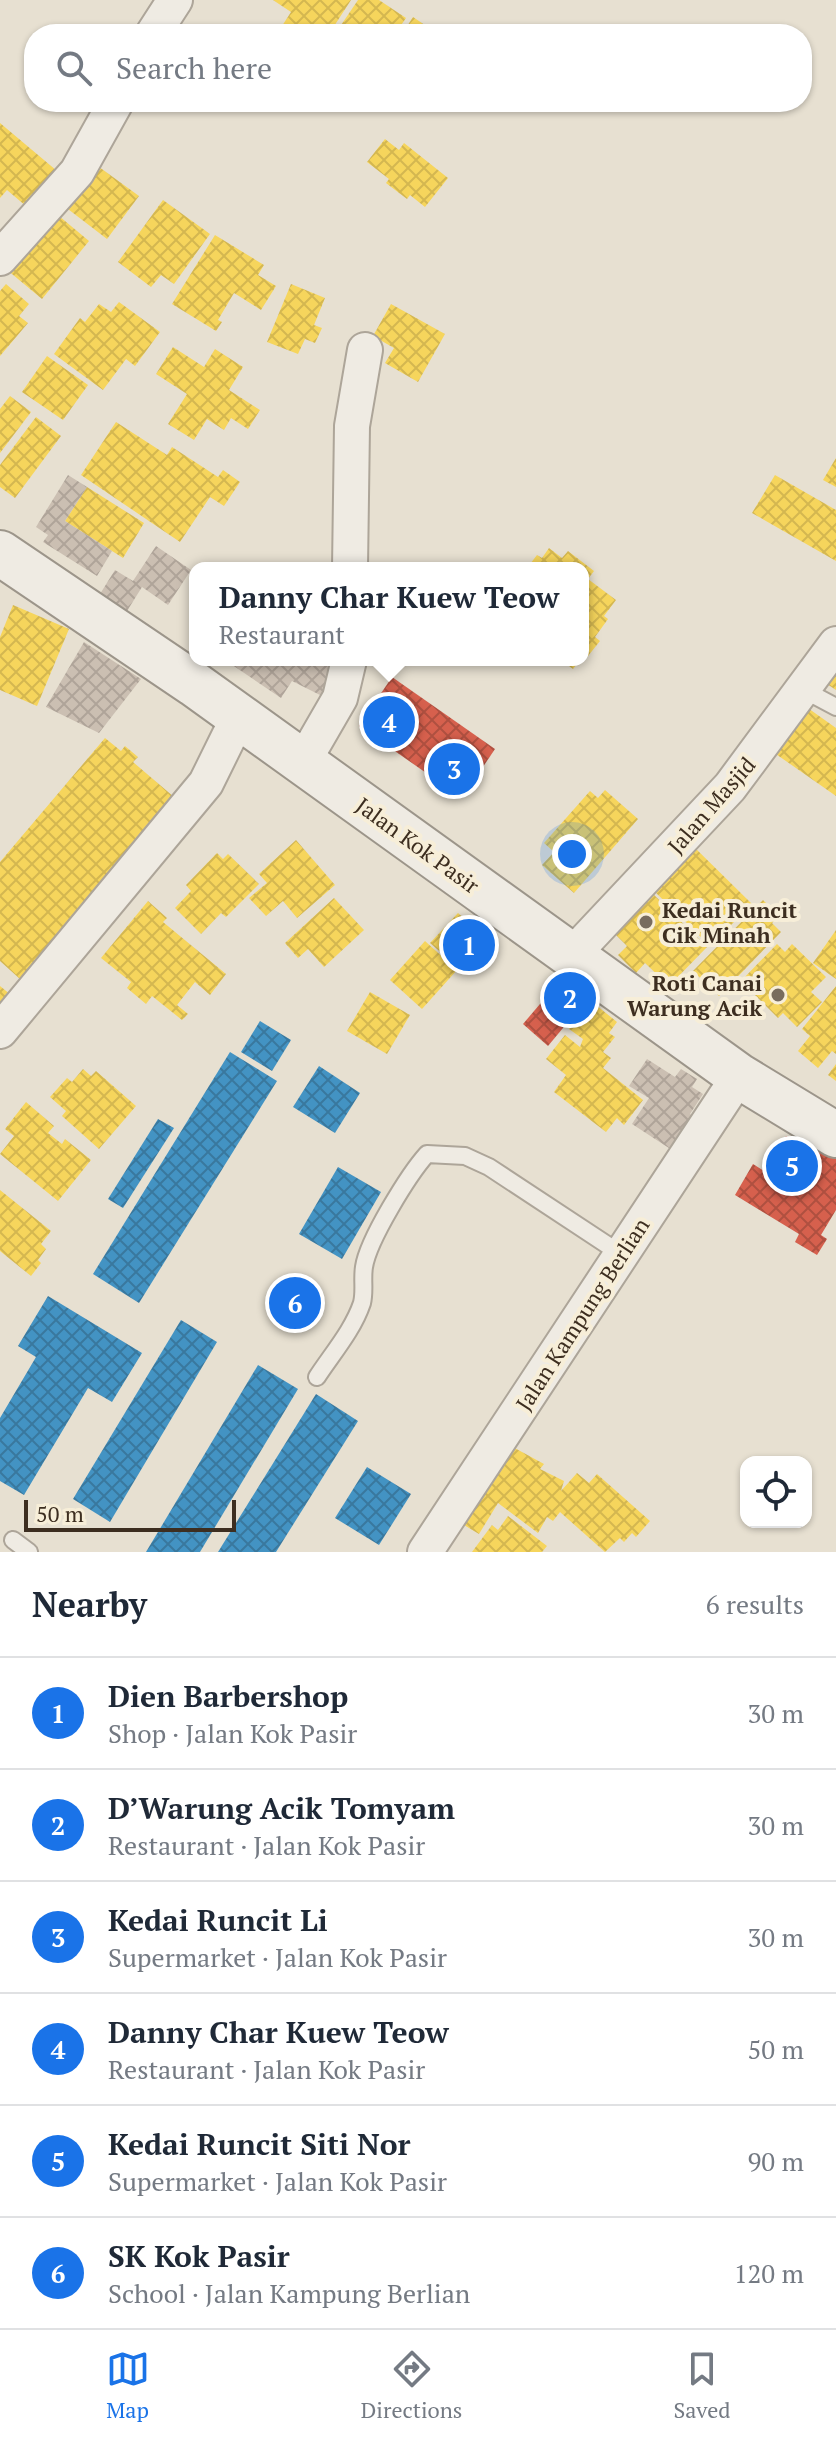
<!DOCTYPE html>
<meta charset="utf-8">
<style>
:root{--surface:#fff;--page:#f6f6f7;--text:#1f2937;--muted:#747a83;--line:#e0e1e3;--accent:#1a73e8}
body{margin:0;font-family:"PT Serif",serif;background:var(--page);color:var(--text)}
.controls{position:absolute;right:24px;bottom:24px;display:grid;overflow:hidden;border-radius:16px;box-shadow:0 2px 6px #0004}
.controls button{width:72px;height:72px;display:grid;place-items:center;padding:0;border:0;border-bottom:2px solid var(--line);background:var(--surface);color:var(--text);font:40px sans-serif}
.scale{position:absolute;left:24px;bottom:20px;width:212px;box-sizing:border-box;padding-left:8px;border:4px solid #3d2e20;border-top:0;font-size:22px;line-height:28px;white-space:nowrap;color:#3d2e20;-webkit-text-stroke:6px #f7eed8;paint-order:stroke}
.you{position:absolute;left:572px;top:854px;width:28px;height:28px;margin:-20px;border:6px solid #fff;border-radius:50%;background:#1a73e8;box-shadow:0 0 0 12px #1a73e833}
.badge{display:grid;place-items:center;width:52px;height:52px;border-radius:50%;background:var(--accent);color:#fff;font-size:26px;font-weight:700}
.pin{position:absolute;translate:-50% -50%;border:4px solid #fff;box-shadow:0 2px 8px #0006}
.popup{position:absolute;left:189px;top:562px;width:400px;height:104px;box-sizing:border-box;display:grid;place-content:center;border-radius:16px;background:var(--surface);filter:drop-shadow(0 2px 6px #0005);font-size:26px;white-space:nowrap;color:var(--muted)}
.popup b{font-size:30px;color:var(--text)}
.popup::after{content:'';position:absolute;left:50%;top:100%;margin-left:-16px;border:16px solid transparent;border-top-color:var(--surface)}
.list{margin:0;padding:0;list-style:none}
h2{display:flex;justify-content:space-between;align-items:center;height:104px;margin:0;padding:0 32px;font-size:34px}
h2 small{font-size:26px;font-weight:400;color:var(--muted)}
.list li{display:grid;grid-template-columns:52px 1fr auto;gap:24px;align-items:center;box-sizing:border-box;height:112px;padding:0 32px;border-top:2px solid var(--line)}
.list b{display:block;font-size:30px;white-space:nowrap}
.list p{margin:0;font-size:26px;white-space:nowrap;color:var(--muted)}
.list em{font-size:26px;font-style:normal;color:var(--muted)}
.icon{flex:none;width:44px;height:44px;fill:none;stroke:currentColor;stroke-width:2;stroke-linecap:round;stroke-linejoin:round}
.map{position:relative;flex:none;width:836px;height:1552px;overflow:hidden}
.search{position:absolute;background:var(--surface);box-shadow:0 2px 6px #0004;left:24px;right:24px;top:24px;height:88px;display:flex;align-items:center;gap:20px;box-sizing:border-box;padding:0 28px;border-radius:32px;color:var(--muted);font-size:30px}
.sheet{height:776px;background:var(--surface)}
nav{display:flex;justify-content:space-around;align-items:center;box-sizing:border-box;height:112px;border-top:2px solid var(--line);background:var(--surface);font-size:22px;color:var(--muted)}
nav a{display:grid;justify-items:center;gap:4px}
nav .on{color:var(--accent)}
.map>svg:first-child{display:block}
</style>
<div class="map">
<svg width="836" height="1552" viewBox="0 0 836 1552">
<defs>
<pattern id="homes-cross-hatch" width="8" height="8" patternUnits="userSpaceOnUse" patternTransform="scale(2)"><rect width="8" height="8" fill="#f6d55c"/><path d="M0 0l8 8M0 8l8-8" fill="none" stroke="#d4b750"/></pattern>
<pattern id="shops-cross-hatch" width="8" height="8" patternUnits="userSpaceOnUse" patternTransform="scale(2)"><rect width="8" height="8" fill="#d6604d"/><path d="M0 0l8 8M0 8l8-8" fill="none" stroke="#af5040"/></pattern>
<pattern id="schools-cross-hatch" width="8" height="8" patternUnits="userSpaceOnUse" patternTransform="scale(2)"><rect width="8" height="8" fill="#4393c3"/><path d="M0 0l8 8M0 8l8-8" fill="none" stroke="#39789e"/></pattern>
<pattern id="building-cross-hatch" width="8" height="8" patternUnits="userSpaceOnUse" patternTransform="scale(2)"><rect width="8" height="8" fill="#cbbfb2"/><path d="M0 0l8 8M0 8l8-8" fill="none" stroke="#afa499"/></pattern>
</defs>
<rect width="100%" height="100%" fill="#e7e0d1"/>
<!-- homes -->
<g fill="url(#homes-cross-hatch)">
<path d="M273,0h78l-22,34h-35l-12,-8 9,-14z"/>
<path d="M358,0h21l27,18 -11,16h-60z"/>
<path d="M413,17l25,17h-36z"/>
<path d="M0,123l63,53 -30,36 -26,-22 -7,8z"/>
<path d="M385,139l14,11 5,-7 44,35 -23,29 -15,-12 -3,4 -21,-16 3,-4 -22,-17z"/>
<path d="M95,164l44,32 -32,43 -43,-33z"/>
<path d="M163,200l47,34 -36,50 -13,-9 -10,12 -33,-25z"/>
<path d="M53,211l36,30 -47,58 -36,-30z"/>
<path d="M215,235l49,30 -6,10 18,11 -15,24 -27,-17 -16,27 4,2 -6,9 -44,-27z"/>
<path d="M6,284l23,20 -10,12 9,7 -28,33v-65z"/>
<path d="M291,284l34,14 -11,27 8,3 -7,15 -10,-4 -7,15 -31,-12z"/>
<path d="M119,302l41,30 -25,34 -9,-7 -23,31 -49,-36 26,-36 5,4 14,-18 12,8z"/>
<path d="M391,304l54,30 -27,48 -33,-19 9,-15 -21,-12z"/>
<path d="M173,347l31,20 11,-18 28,18 -14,23 31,20 -12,19 -17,-11 -7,12 -17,-11 -13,21 -26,-16 19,-30 -31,-20z"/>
<path d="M47,356l41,29 -25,35 -41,-28z"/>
<path d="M10,396l21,16 -31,41v-44z"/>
<path d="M36,417l25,19 -46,62 -15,-11v-22z"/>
<path d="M116,422l51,33 5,-8 46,30 5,-7 17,12 -16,24 -14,-9 -30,45 -99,-67z"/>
<path d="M836,458v29l-13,-7z"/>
<path d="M775,475l61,35v51l-84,-48z"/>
<path d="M87,487l57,36 -21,35 -58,-37z"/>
<path d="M549,548l13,10 6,-7 26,20 -6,8 28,21 -12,16 4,3 -13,18 5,4 -12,15 -5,-3v-85h-56l10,-13 5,3z"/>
<path d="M13,605l56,24 -32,77 -37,-16v-53z"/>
<path d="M561,660h19l-7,9z"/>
<path d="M836,665v25l-12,-8z"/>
<path d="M805,706l31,22v68l-63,-44z"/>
<path d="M105,738l16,13 4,-5 13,11 -5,5 41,35 -154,182 -20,-18v-99z"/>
<path d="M605,790l33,29 -64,74 -32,-28 12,-13 -10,-9 46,-52 8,7z"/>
<path d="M296,840l39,45 -38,33 -14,-17 -17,15 -17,-18 18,-15 -8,-9z"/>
<path d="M691,844l61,60 -42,42 -60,-59z"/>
<path d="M217,853l6,6 5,-5 31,30 -33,33 -5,-4 -20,21 -26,-26 16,-17 -5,-6z"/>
<path d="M647,888l60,59 -38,39 -24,-23 -9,10 -18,-18 9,-9 -18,-18z"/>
<path d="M334,898l30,32 -40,37 -16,-18 -10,9 -13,-15z"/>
<path d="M763,900l16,16 -7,7 9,9 -62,64 -26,-25z"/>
<path d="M148,901l19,17 -4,4 63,52 -16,21 -15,-13 -18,23 11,9 -6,6 -30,-24 -6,8 -19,-16 4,-6 -30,-24z"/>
<path d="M458,913l16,14 -5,6 12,10 -22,25 -29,-25z"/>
<path d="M836,930v49l-23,-16z"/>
<path d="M425,941l32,29 -35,39 -32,-29z"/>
<path d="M777,944l8,8 7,-8 34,33 -15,15 11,10 -25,25 -14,-14 -5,5 -37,-37z"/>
<path d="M0,986l11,9 -11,12z"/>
<path d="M836,986v68l-4,-3 -14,17 -20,-17 12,-15 -8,-7z"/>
<path d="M370,992l40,23 -23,39 -40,-23z"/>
<path d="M591,1001l26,21 -8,11 6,4 -12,15 8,6 -8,10 40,32 -19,25 -7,-7 -11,14 -52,-40 12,-17 -20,-16 19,-24 15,12 3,-8 -14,-10z"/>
<path d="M836,1064v17l-8,-6z"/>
<path d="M83,1069l8,7 5,-5 40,35 -37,43 -37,-33 4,-5 -16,-14 17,-19 5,4z"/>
<path d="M26,1102l28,24 -6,7 14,11 3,-5 26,21 -33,41 -58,-47 14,-18 -9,-7z"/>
<path d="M0,1190l51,41 -10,13 5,5 -8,11 3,3 -10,13 -31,-25z"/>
<path d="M511,1446l33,18 -4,5 24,12 -3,10 16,-18 12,10 8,-9 53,47 -14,16 -4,-4 -8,9 -4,-4 -15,14 -45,-40 -7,9 -6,-4 -9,16 -40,-30 -19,31 -20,-12z"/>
<path d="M508,1516l39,30 -5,6h-70l20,-27 6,5z"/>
</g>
<!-- shops -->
<g fill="url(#shops-cross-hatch)">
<path d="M392,677l103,72 -33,49 -103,-72z"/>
<path d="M563,977l25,21 -40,48 -25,-22z"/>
<path d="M786,1136l23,14 5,-7 22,14v53l-15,25 6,4 -10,16 -22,-13 4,-8 -64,-39 18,-31 11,7z"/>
</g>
<!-- schools -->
<g fill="url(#schools-cross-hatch)">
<path d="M260,1021l31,19 -19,31 -31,-19z"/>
<path d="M230,1052l47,29 -138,222 -46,-29z"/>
<path d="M319,1066l41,27 -25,40 -42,-26z"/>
<path d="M158,1119l16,9 -51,80 -15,-9z"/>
<path d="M338,1167l43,25 -39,67 -43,-25z"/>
<path d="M48,1296l94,57 -30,49 -24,-14 -64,107 -24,-14v-63l36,-61 -18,-11z"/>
<path d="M181,1320l36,22 -107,180 -37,-23z"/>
<path d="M258,1365l40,24 -98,163h-54z"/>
<path d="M316,1394l42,27 -82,131h-58z"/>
<path d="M367,1467l44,27 -32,51 -44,-27z"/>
</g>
<!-- building -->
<g fill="url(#building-cross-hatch)">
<path d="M68,475l19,12 -22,34 47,30 -15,25 -54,-34 5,-7 -12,-8z"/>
<path d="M156,546l35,24 -23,35 -26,-18 -15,24 -27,-17 15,-24 18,11z"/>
<path d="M84,642l57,37 -42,54 -53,-26z"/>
<path d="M225,660h110l-11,37 -32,-16 -11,17z"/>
<path d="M647,1059l28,18 6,-8 16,10 -5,8 11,7 -13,20 7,5 -22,33 -43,-28 17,-26 -20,-12z"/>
</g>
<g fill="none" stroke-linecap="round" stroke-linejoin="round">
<!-- lane casing -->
<g stroke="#ada599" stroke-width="20">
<g id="lane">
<path d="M804,690l32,17"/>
<path d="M317,1377c15,-23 36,-47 45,-74 3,-12 0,-24 2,-36 4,-27 45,-93 63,-113l38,2 24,11 132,87"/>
<path d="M13,1540l16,12"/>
</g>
</g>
<!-- street casing -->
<g stroke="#ada599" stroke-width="38">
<g id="street">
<path d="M153,34l22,-34"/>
<path d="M0,258l77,-86 39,-70"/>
<path d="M350,568l2,-142 13,-76"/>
<path d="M303,762l37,-64 9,-38"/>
<path d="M572,955l158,-168 106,-143"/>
<path d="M0,1031l206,-248 33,-67"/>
<path d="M425,1552l314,-476"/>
</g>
</g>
<!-- secondary casing -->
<g stroke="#9c958a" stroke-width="48">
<path id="secondary" d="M0,553l194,131 545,392 97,59"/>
</g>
<!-- lane -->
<use href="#lane" stroke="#efebe3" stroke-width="16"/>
<!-- street -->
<use href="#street" stroke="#efebe3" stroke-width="34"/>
<!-- secondary -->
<use href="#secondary" stroke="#efebe3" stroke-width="44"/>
</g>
<!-- markers -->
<g fill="#786c5e" stroke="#f7eed8" stroke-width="3">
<circle cx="646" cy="922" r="8"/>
<circle cx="778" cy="995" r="8"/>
</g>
<g text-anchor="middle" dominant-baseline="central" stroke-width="8" stroke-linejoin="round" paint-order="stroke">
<!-- street labels -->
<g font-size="22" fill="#3d2e20" stroke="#f7eed8">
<text transform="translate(711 805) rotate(-49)">Jalan Masjid</text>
<text transform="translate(418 845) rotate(36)">Jalan Kok Pasir</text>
<text transform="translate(582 1314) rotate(-57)">Jalan Kampung Berlian</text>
</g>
<!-- poi labels -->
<g font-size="22" font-weight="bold" fill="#3d2e20" stroke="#f7eed8" text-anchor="start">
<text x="662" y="909">Kedai Runcit<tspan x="662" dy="25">Cik Minah</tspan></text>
<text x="762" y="982" text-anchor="end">Roti Canai<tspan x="762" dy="25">Warung Acik</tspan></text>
</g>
</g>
</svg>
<div class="controls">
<button><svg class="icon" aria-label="locate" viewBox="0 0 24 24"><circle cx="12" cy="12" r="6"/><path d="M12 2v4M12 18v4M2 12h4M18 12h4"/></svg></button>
</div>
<div class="scale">50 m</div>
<div class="you"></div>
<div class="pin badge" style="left:469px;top:945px">1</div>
<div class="pin badge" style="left:570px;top:998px">2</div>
<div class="pin badge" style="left:454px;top:769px">3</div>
<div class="pin badge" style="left:389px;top:722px">4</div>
<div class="popup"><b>Danny Char Kuew Teow</b>Restaurant</div>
<div class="pin badge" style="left:792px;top:1166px">5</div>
<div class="pin badge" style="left:295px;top:1303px">6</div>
<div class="search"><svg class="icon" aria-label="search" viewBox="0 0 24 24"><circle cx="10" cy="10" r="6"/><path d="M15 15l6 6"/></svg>Search here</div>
</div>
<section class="sheet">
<h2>Nearby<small>6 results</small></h2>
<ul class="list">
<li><span class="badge">1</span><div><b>Dien Barbershop</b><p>Shop · Jalan Kok Pasir</p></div><em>30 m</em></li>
<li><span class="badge">2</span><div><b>D’Warung Acik Tomyam</b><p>Restaurant · Jalan Kok Pasir</p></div><em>30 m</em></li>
<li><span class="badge">3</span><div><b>Kedai Runcit Li</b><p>Supermarket · Jalan Kok Pasir</p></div><em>30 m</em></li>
<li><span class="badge">4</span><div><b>Danny Char Kuew Teow</b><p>Restaurant · Jalan Kok Pasir</p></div><em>50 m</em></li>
<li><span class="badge">5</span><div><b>Kedai Runcit Siti Nor</b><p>Supermarket · Jalan Kok Pasir</p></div><em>90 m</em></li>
<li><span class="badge">6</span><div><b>SK Kok Pasir</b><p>School · Jalan Kampung Berlian</p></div><em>120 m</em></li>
</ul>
</section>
<nav>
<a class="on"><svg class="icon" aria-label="map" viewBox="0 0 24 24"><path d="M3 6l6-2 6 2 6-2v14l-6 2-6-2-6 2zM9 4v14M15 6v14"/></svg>Map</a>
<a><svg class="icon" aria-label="directions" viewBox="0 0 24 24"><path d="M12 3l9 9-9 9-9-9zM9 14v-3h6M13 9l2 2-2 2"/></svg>Directions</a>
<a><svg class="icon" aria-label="saved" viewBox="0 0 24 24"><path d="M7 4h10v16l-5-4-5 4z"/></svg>Saved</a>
</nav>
